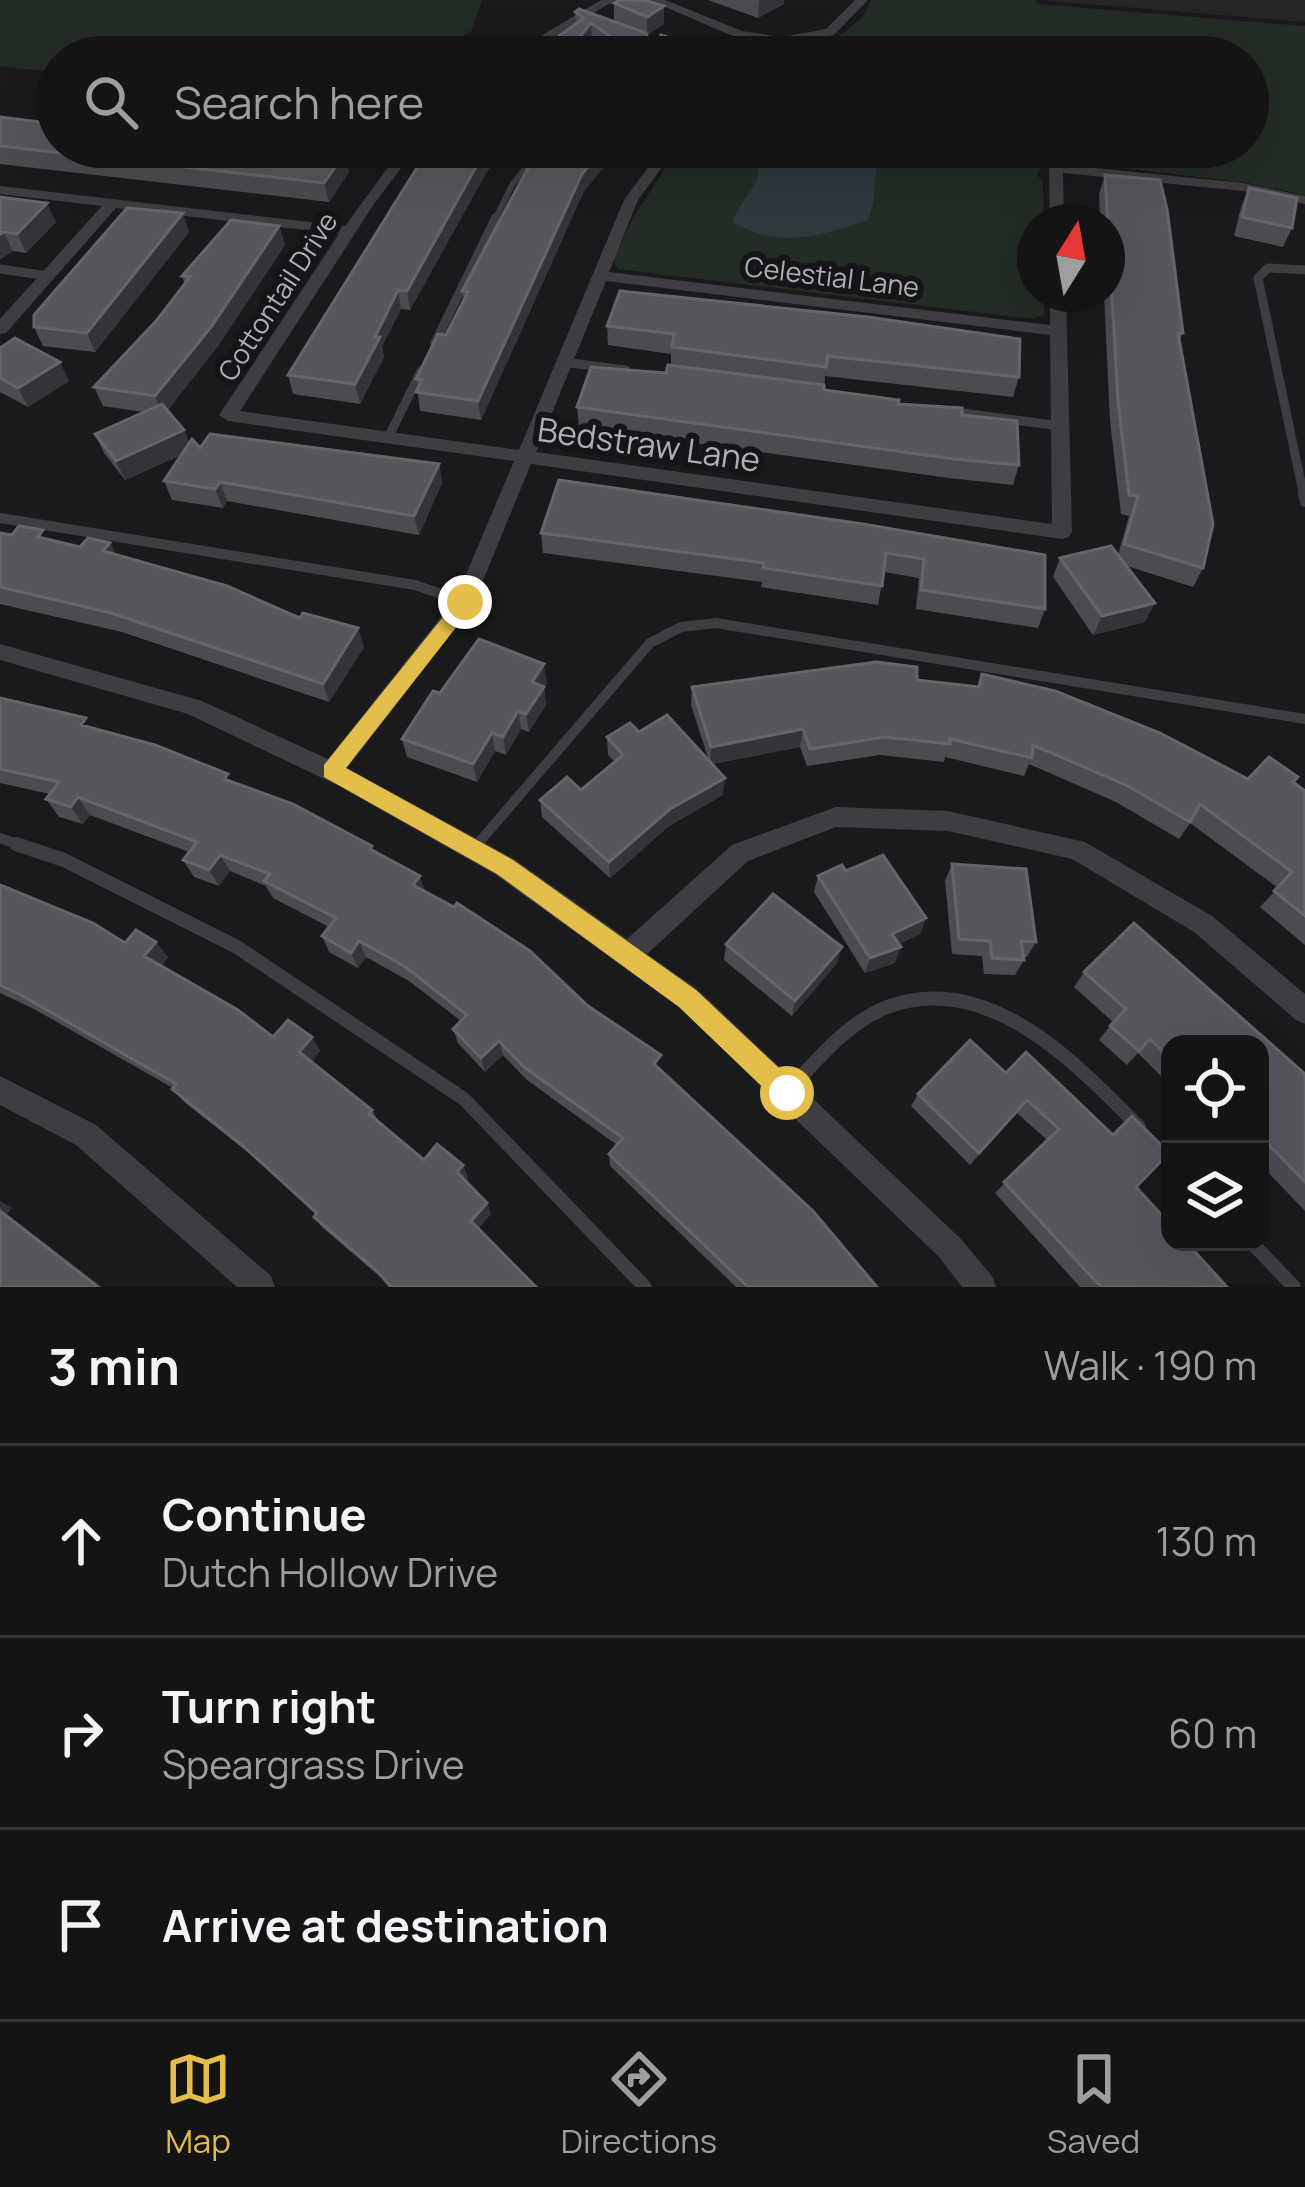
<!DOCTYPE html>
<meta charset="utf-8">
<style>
:root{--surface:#141415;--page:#1d1d1e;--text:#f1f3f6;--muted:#9d9ea0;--line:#333334;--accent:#e4be4a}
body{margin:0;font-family:Manrope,sans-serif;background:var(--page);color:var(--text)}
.controls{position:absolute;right:36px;bottom:36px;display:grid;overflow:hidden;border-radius:24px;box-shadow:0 12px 48px #0002}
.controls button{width:108px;height:108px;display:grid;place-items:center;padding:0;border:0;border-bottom:3px solid var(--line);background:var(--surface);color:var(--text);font:60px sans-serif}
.compass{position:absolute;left:1017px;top:204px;width:108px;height:108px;border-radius:50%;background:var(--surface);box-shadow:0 12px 48px #0002;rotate:11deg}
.stop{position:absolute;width:36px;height:36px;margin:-27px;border:9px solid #e4be4a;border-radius:50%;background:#fff}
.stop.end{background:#e4be4a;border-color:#fff;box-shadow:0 3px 12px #0008}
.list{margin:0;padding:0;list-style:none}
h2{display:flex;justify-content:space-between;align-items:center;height:156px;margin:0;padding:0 48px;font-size:51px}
h2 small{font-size:39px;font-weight:400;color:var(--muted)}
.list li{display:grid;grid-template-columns:78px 1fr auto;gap:36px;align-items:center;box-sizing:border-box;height:192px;padding:0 48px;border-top:3px solid var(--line)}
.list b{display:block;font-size:45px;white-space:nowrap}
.list p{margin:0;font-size:39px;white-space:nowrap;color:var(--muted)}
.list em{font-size:39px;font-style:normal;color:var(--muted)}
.icon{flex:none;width:66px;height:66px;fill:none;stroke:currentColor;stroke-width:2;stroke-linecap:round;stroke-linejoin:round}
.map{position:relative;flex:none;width:1305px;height:1287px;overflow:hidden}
.search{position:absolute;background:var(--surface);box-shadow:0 12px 48px #0002;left:36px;right:36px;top:36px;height:132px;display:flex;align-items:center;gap:30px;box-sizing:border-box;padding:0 42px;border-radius:66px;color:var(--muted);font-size:45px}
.sheet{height:732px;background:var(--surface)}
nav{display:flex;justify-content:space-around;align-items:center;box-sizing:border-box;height:168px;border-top:3px solid var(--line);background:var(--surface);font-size:33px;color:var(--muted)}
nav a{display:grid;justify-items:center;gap:6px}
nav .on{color:var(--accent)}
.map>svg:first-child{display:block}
</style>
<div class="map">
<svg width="1305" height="1287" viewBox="0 0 1305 1287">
<rect width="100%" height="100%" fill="#1a1a1c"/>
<!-- built -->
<path fill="#262629" d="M1036,0h269v22z"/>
<!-- green -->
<g fill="#242c26">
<path d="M0,0h482l-11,32 -54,25h-360v16l-57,-7z"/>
<path d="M871,0h165l1,4 268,22v169l-57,-12 -183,-22 -21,2 -7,11 6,9 1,39h-9v72h10l-1,21 -11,4 -415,-50 -5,-9 21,-44 45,-69h569v-90h-420v-12l35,-28z"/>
</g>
<!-- water -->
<path fill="#31373f" d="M752,147h132c-14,25 -5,48 -16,73 -48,16 -89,30 -135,2 7,-28 40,-40 19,-75z"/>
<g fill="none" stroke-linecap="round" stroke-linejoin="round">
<!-- service-far3 -->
<path stroke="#3d3d42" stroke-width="6" d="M495,220l17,-35 30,-38"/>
<!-- service-far2 -->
<g stroke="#3d3d42" stroke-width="9">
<path d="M0,269l48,7"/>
<path d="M435,343l61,-126"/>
<path d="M563,362l63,8"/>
<path d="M948,411l112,15"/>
<path d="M388,438l33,-67"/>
<path d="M1304,497l-46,-219 10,-10 37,2"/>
</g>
<!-- service-far1 -->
<g stroke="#3d3d42" stroke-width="10">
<path d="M1303,494l2,8"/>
<path d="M0,518l415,67 50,17"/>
<path d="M0,838l25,9"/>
<path d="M475,847l175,-204 31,-16 35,-4 589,96"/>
</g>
<!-- service -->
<g stroke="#3d3d42" stroke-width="14">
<path d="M16,844l48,16 173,87 227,152 181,188"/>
<path d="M473,849l5,-5"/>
<path d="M789,1090c28,-30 59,-68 98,-83 101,-37 188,55 252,120"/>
<path d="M1251,1242l43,45"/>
</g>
<!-- minor -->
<g fill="#3d3d42" fill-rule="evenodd">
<path d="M601,0h14l-94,57h-15z"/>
<path d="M649,0h16l77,31 40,6 44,-8 29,-29h13l-34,35 -27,5 11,2 10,15h-12l-6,-9 -24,-4 -18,4 -3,9h-12l5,-14 7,-1 -30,-5z"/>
<path d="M403,147h14l-43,57 -134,207 279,39 105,-250 39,-53h14l-39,53 -29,72 441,53v-31h16l6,238 -3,5 -7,2 -531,-75 -59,143 -125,161 167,91 113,80 105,-94 104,-38 112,4 137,31 127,74 93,78v30l-9,-4 -102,-88 -122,-73 -124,-28 -112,-4 -88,34 -101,93 50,35 263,249 32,38 4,11h-34l-22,-29 -261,-251 -183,-132 -157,-89 -151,-72 -188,-54v-16l202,57 126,58 128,-161 58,-137 -286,-40 -9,-6 120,-181 -223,-26 -110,125 -6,1v-15l102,-113 -102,-12v-8l345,40zM606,281l444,54 2,189 -516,-72z"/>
<path d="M1056,164l187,19 62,13v8l-62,-13 -180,-18 1,49h-14l-1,-54z"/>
<path d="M0,1076l96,49 175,151 4,11h-38l-161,-142 -76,-40z"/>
</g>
</g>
<!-- wall -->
<g fill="#4b4c51">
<path d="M708,0h76v4l-26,14z"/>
<path d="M614,3l50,21 -17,11 4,11 56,4 -1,7h-108l5,-8 -11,-8 -13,16h-49l46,-33 -1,-12 39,9z"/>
<path d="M0,117l57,30 288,6 4,19 -20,30 -329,-38z"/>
<path d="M434,147h73l-21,26 -76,137 -9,-1 -19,37 2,11 -24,47 -67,-10 -5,-19z"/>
<path d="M1105,175l78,158 -4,8 24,227 -10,19 -66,-21 18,56 -52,13 -40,-58 7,-19 58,-3 11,-39 -8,-2 -11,-93 -6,-127h3v-72h-7l-1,-28z"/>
<path d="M1249,188l43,40 -9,19 -49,-11 7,-29z"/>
<path d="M583,193l-102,227 -61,-9 -4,-32 30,-44 18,-34 -2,-10z"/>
<path d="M0,197l56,25 -30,31 -13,-2 -13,8z"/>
<path d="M279,226l6,19 -67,101 -51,65 17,19 5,13 11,5 239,16 3,19 -23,52 -192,-34 -4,7 -51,-8 -8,-19 17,-26 -56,25 -21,-27 -9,-19 48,-22 -40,-6 -9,-19 63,-67 28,-36 -3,-8z"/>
<path d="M189,232l-94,120 -52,-6 -9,-19z"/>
<path d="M607,326l412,51 -6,20 -188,-21 -1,14 138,25 57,50 -6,20 -64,-7 -370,-51 -2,-20 89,-34 5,-8v-11l-63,-9z"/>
<path d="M0,348l69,33 -41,26 -28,-15z"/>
<path d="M863,524l182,85 -7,19 -122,-19 3,-31 -35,-6 -6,33 -117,-18 1,-5 -219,-29 -2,-20z"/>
<path d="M0,533l48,6 32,8 30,-4 6,12 248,92 -35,55 -207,-70 -122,-28z"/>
<path d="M982,674l266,105 46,4 11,51v111l-45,-38 18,-19 -88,-65 -11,16 -63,-37 -87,-38 -5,12 -79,-19 -1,5 -64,-7 -73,11 -7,-19 -88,17 11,31 -54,31 -59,52 -68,-61 -2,-17 41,-10 34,-28 -7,-7 -1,-18 32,-5 70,29 -18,-56 1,-18 225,-7 60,7z"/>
<path d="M547,683l-3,4 2,18 -17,27 -8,-3 -15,26 -11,-4 -18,31 -70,-25 -5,-18 38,-46z"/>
<path d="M0,698l92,30 140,54 142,69 51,41 163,114 72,63 217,218h-141l-126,-121 -1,-12 8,-9 -90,-65 -24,-25 -18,17 -27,-29 -5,-14 8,-8 -52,-40 -43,-24 -8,11 -29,-16 -7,-16 7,-9 -56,-29 -7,-12 -36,-15 -11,15 -25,-9 -11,-17 6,-8 -99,-37 -7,9 -24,-7 -13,-18 4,-5 -50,-11z"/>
<path d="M952,864l84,78 -9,15h-4l1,3 -9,15 -31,-1 -2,-18 -30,-2 -7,-73z"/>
<path d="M846,871l80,47 -6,16 -21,10 -4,19 -30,10 -51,-81 4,-16z"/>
<path d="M0,885l125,58 43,14 -7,9 112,71h39l8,14 -9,11 61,48 7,12 45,38 39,5 5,12 -3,4 22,22 4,11 -13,14 -93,53 -62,-53 -9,-11 2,-2 -62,-58 -70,-55 -11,-14 -139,-79 -34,-16z"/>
<path d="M1134,923l171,151v137l-45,-47v-120h-90v41l-32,-32 -11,12 -28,-25 14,-18 -39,-35 10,-15z"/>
<path d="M726,944l111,19 -45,53 -68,-56z"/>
<path d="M1006,1073l130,114 91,100h-147l-85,-94 52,-53 -30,-27 -47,52 -59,-59 7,-12z"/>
</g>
<!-- shaded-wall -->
<g fill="#333437">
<path d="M759,0h25v4l-26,14z"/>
<path d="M664,6v18l-17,11v-18z"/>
<path d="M591,23l1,18 -13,16h-16z"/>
<path d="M489,147h18l-21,26 -76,137 -3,-19 76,-137z"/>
<path d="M604,147h16l-37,46 -102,227 -3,-19 104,-227z"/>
<path d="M345,153l4,19 -20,30 -5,-19z"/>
<path d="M47,203l9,19 -30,31 -9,-19z"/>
<path d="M183,213l6,19 -94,120 -8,-19z"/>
<path d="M279,226l6,19 -67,101 -55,70 -8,-20z"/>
<path d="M4,232l9,19 -13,8v-25z"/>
<path d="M398,290l3,19 -19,38 2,10 -24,47 -5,-20 23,-58z"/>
<path d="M60,362l9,19 -41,26 -10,-19z"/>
<path d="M184,430l8,20 -67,30 -9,-19z"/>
<path d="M439,464l3,19 -23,52 -5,-19z"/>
<path d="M220,482l7,19 -4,7 -8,-19z"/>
<path d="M110,543l10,19 -17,-11z"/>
<path d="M1155,603l-10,19 -52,13 9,-19z"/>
<path d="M358,628l6,19 -35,55 -6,-18z"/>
<path d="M544,664l3,19 -12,18 -3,-19z"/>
<path d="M544,687l2,18 -17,27 -3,-18z"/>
<path d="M518,711l3,18 -15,26 -3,-18z"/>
<path d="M803,729l-3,18 -90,17 1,-17z"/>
<path d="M492,733l3,18 -18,31 -4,-18z"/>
<path d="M725,778l-2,17 -54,31 -59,52 -1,-16 61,-53z"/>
<path d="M78,797l12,18 -7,9 -12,-17z"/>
<path d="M220,855l10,16 -11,15 -10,-16z"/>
<path d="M420,876l5,16 -12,-7z"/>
<path d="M926,918l-6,16 -33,16 5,-16z"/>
<path d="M359,941l7,16 -8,11 -7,-15z"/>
<path d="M156,942l12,15 -12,14 -12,-15z"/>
<path d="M842,947l-5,16 -45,53 3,-15z"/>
<path d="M901,947l-6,16 -30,10 5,-15z"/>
<path d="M312,1037l8,14 -12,15 -9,-14z"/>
<path d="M499,1041l4,14 -18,17 -4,-14z"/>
<path d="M1027,1100l-10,13 -47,52 9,-12z"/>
<path d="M463,1165l5,12 -5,7 -6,-12z"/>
<path d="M0,1201l12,7 -5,6 95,73h-4l-98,-76z"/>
<path d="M487,1203l4,11 -15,17 -5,-10z"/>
</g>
<!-- building -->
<g fill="#56575c" stroke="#64656b" stroke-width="3">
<path d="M619,0h25l20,6 -17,11 -33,-14z"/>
<path d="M579,9l67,24 5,13 7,-1 3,-10 46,15 -9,7h-100l13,-20 -20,-14 -28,34h-33l54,-39 -9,-6z"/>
<path d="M0,117l57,7v23h216l72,6 -21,30 -324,-37z"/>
<path d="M434,147h55l-6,7 -76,137 -9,-1 -23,47h5l-25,47 -67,-9 132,-212z"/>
<path d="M541,147h63l-22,27 -104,227 -62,-9 6,-12 -6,-1 22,-45 8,1 22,-43 -6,-1 74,-138z"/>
<path d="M1105,175l55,5 7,29 16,124h-5l35,191 -10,44 -79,-24 14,-48 -9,-1 -11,-94z"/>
<path d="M1249,188l48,10 -5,30 -50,-11z"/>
<path d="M0,197l47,6 -30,31 -13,-2 -4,2z"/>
<path d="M127,208l56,5 -96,120 -53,-6v-12z"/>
<path d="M231,220l48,6 -68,101 -56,69 -61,-9 63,-67 33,-43 -8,-1z"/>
<path d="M620,291l248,26 152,22 -1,38 -191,-21 -2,11 -154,-20 2,-13 -67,-8z"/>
<path d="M15,338l45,24 -42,26 -18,-10v-30z"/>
<path d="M668,365l156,20v5l75,10 -1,4 64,4v7l55,6 2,44 -65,-6 -377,-52 14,-40 75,6z"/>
<path d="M162,404l22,26 -68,31 -21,-27z"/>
<path d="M210,434l229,30 -25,52 -194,-34 -5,7 -51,-8 28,-42 8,9z"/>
<path d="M559,480l304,44 182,31v54l-124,-19 3,-31 -38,-6 -4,33 -119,-18 1,-5 -223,-30z"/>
<path d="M19,526l24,4 -5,7 42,10 8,-9 22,5 -7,8 124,35 73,32 3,-5 55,15 -35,56 -212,-71 -111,-26v-54l12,2z"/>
<path d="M1111,546l44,57 -53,13 -42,-58z"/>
<path d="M479,639l65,25 -12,18 12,5 -18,27 -8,-3 -15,26 -11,-4 -19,31 -71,-25 31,-48 7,2z"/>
<path d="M876,662l41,5v13l62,7 3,-13 73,17 105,42 88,46 21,-22 29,20 -5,5 12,9v125l-31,-25 18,-19 -92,-68 -10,18 -64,-37 -93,-40 -1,13 -82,-19v5l-65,-7 -75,12 -7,-20 -92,18 -19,-60z"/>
<path d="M0,698l86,20 -5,7 74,20 73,29 -4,5 69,25 79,42 -2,3 50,27 -7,9 41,22 3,-4 73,48 58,55 73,49 -7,9 159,147 64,76h-129l-139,-133 14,-16 -99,-71 -25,-26 -18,17 -28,-29 14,-14 -63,-49 -45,-25 -8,12 -29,-17 14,-18 -72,-37 6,-7 -50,-19 -11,15 -26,-10 14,-18 -119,-45 -7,10 -25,-8 13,-17 -59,-13z"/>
<path d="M667,715l58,63 -55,31 -61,53 -69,-62 27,-23 14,13 42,-35 -16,-18 23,-14 9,9z"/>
<path d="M883,855l43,63 -34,16 9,13 -31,11 -52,-82 24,-11 4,6z"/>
<path d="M952,864l74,5 10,73 -15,-1 3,19 -32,-2 -2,-17 -31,-2z"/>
<path d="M0,885l93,38 32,20 11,-13 20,12 -12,14 94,54 35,27 15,-17 24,17 -13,15 73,58 -3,4 55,46 13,-16 26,21 -6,7 30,31 -16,18 65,66h-145l-13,-15 -64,-55 3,-4 -74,-67 -71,-57 4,-5 -157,-90 -19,-9z"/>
<path d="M773,894l69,53 -47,54 -69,-57z"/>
<path d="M1134,923l171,151v108l-45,-46v-92h-90v15l-20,-20 -11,12 -29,-25 16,-17 -42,-37z"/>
<path d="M970,1040l36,33 20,-21 87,83 19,-19 37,37 -33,34 34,37v18h16l41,45h-126l-97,-105 55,-53 -32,-29 -48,53 -61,-59z"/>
<path d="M0,1211l98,76h-98z"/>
</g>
<!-- route -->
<path fill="#e4be4a" d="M465,595l7,2v10l-126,161 167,92 183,130 100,94 3,9 -3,9 -9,4 -9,-4 -99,-95 -182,-133 -173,-97v-12l135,-168z"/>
<g text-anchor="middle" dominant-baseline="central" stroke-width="12" stroke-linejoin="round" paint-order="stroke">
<!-- far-street labels -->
<g font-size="27" fill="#adb0ba" stroke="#151517">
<text transform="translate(832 276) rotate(7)">Celestial Lane</text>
<text transform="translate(277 296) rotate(-57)">Cottontail Drive</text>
</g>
<!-- street labels -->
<g font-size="33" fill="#adb0ba" stroke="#151517">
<text transform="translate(649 444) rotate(8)">Bedstraw Lane</text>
</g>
</g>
</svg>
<div class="controls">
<button><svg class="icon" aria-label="locate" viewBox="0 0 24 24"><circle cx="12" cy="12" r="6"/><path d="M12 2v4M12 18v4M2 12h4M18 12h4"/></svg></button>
<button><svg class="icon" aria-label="layers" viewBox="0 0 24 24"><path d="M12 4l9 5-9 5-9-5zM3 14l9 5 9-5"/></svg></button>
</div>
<svg class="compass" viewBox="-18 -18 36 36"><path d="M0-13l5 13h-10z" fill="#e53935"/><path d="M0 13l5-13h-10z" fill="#9d9ea0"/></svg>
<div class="stop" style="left:787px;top:1093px"></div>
<div class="stop end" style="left:465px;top:602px"></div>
<div class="search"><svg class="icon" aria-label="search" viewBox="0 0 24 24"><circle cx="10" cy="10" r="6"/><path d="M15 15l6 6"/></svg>Search here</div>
</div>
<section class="sheet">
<h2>3 min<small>Walk · 190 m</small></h2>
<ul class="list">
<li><svg class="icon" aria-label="ahead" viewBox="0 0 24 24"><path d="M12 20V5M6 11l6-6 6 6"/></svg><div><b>Continue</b><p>Dutch Hollow Drive</p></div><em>130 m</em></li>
<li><svg class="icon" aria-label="right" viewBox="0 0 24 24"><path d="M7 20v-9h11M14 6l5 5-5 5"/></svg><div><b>Turn right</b><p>Speargrass Drive</p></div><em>60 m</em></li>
<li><svg class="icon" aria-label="arrive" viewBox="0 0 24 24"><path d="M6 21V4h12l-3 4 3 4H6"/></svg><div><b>Arrive at destination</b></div></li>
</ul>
</section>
<nav>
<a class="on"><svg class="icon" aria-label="map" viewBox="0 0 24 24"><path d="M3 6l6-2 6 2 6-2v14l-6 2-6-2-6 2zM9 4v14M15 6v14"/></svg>Map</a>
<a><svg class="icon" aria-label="directions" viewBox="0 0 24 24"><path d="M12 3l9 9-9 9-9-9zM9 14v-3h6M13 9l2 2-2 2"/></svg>Directions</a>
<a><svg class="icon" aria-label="saved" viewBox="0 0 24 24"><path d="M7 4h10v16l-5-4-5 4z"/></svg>Saved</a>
</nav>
